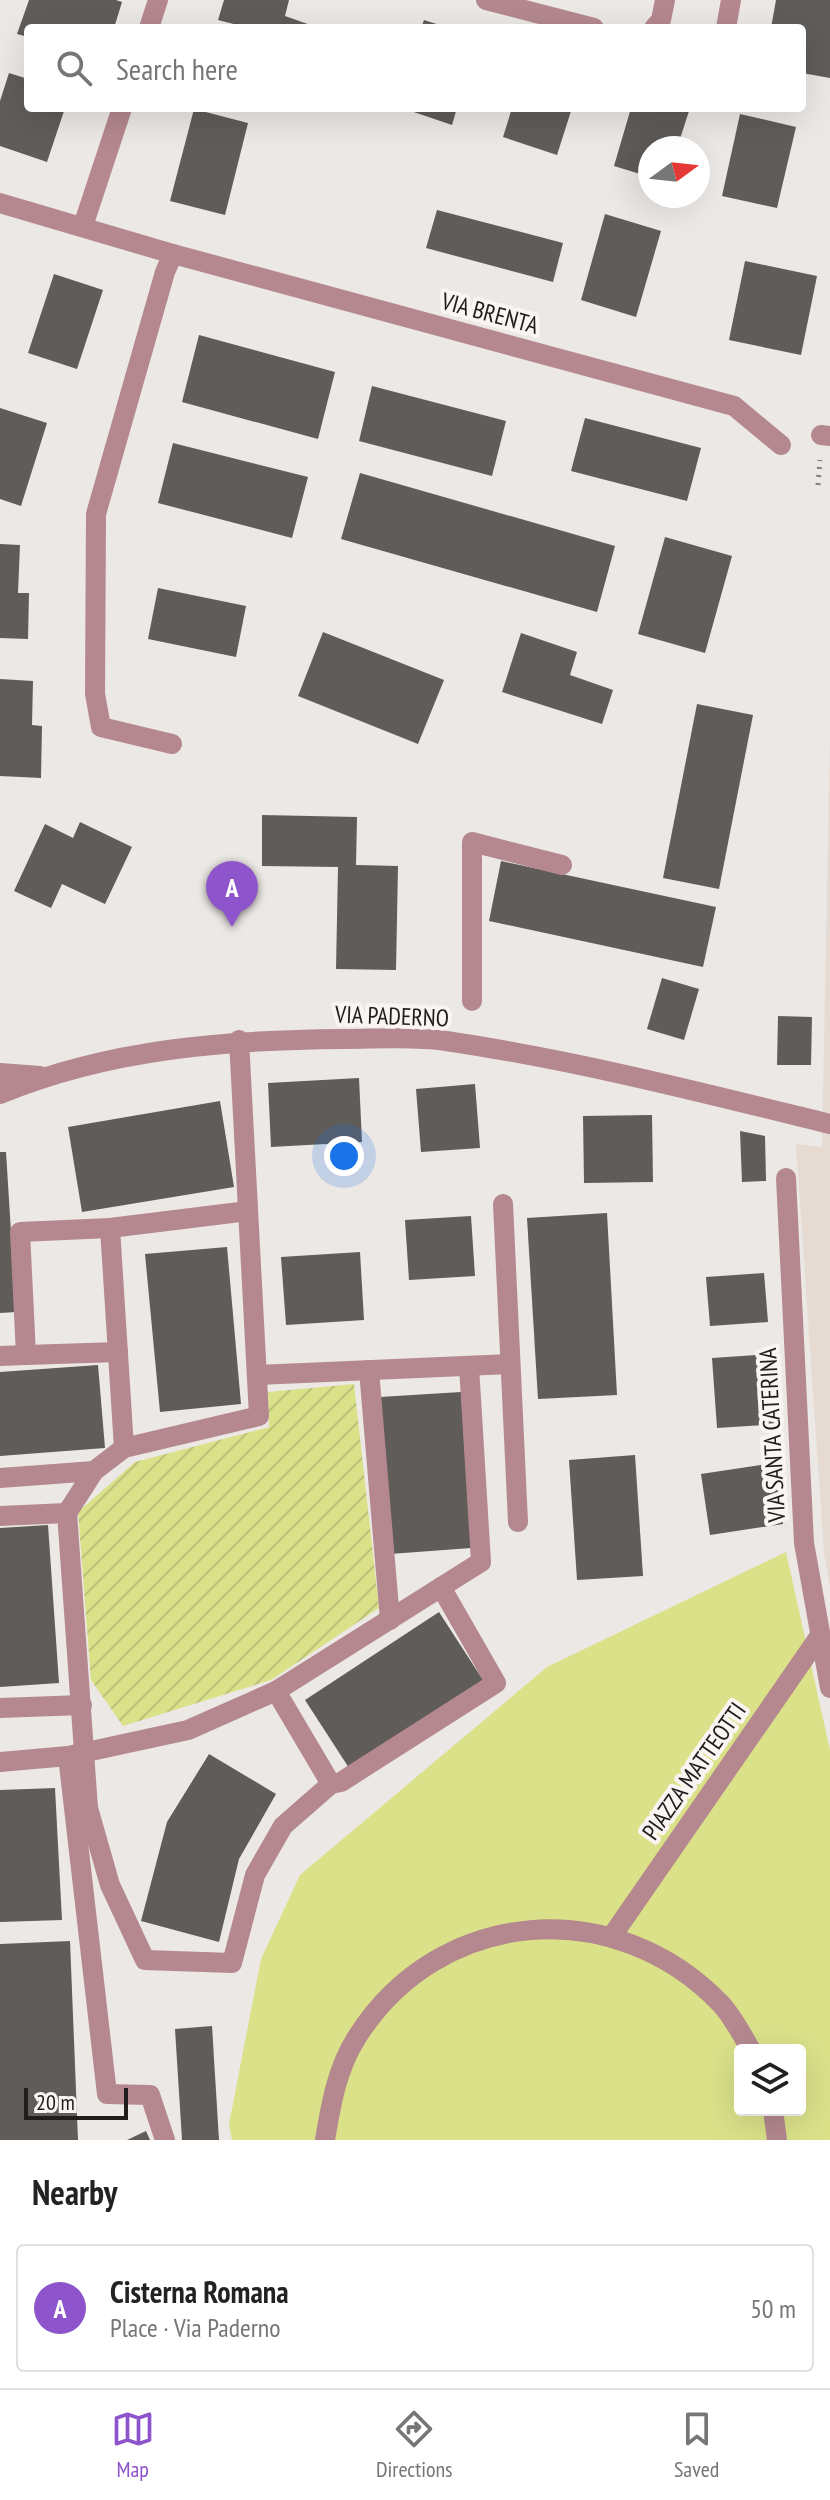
<!DOCTYPE html>
<meta charset="utf-8">
<style>
:root{--surface:#fff;--page:#f2f2f2;--text:#222;--muted:#767676;--line:#e0e0e0;--accent:#8e54cb}
body{margin:0;font-family:"PT Sans Narrow",sans-serif;background:var(--page);color:var(--text)}
.controls{position:absolute;right:24px;bottom:24px;display:grid;overflow:hidden;border-radius:8px;box-shadow:0 8px 32px #0002}
.controls button{width:72px;height:72px;display:grid;place-items:center;padding:0;border:0;border-bottom:2px solid var(--line);background:var(--surface);color:var(--text);font:40px sans-serif}
.compass{position:absolute;left:638px;top:136px;width:72px;height:72px;border-radius:50%;background:var(--surface);box-shadow:0 8px 32px #0002;rotate:75deg}
.scale{position:absolute;left:24px;bottom:20px;width:104px;box-sizing:border-box;padding-left:8px;border:4px solid #1f1e1d;border-top:0;font-size:22px;line-height:28px;white-space:nowrap;color:#1f1e1d;-webkit-text-stroke:6px #faf5f2;paint-order:stroke}
.you{position:absolute;left:344px;top:1156px;width:28px;height:28px;margin:-20px;border:6px solid #fff;border-radius:50%;background:#1a73e8;box-shadow:0 0 0 12px #1a73e833}
.badge{display:grid;place-items:center;width:52px;height:52px;border-radius:50%;background:var(--accent);color:#fff;font-size:26px;font-weight:700}
.pin{position:absolute;translate:-50% -66px;filter:drop-shadow(0 2px 4px #0008)}
.pin::after{content:'';position:absolute;top:42px;width:28px;height:24px;background:inherit;clip-path:polygon(0 0,100% 0,50% 100%)}
.list{margin:0;padding:0;list-style:none}
h2{display:flex;justify-content:space-between;align-items:center;height:104px;margin:0;padding:0 32px;font-size:34px}
h2 small{font-size:26px;font-weight:400;color:var(--muted)}
.list li{display:grid;grid-template-columns:52px 1fr auto;gap:24px;align-items:center;box-sizing:border-box;height:128px;margin:0 16px 16px;padding:0 16px;border:2px solid var(--line);border-radius:8px}
.list b{display:block;font-size:30px;white-space:nowrap}
.list p{margin:0;font-size:26px;white-space:nowrap;color:var(--muted)}
.list em{font-size:26px;font-style:normal;color:var(--muted)}
.icon{flex:none;width:44px;height:44px;fill:none;stroke:currentColor;stroke-width:2;stroke-linecap:round;stroke-linejoin:round}
.map{position:relative;flex:none;width:830px;height:2140px;overflow:hidden}
.search{position:absolute;background:var(--surface);box-shadow:0 8px 32px #0002;left:24px;right:24px;top:24px;height:88px;display:flex;align-items:center;gap:20px;box-sizing:border-box;padding:0 28px;border-radius:8px;color:var(--muted);font-size:30px}
.sheet{height:248px;background:var(--surface)}
nav{display:flex;justify-content:space-around;align-items:center;box-sizing:border-box;height:112px;border-top:2px solid var(--line);background:var(--surface);font-size:22px;color:var(--muted)}
nav a{display:grid;justify-items:center;gap:4px}
nav .on{color:var(--accent)}
.map>svg:first-child{display:block}
</style>
<div class="map">
<svg width="830" height="2140" viewBox="0 0 830 2140">
<defs>
<pattern id="garden-furrows" width="10" height="10" patternUnits="userSpaceOnUse" patternTransform="scale(2)"><rect width="10" height="10" fill="#dae189"/><path d="M-1 1l2-2M0 10L10 0M9 11l2-2" fill="none" stroke="#bbc176"/></pattern>
</defs>
<rect width="100%" height="100%" fill="#ece8e5"/>
<!-- built -->
<path fill="#e6dbd3" d="M830,735v852l-6,-34 -28,-409 26,3z"/>
<!-- park -->
<path fill="#dae189" fill-rule="evenodd" d="M786,1552l44,198v390h-598l-3,-16 32,-165 39,-84 247,-208zM740,2050h60v60h-60z"/>
<!-- garden -->
<path fill="url(#garden-furrows)" d="M354,1384l25,224 -108,72 -148,46 -32,-46 -13,-168 57,-50 134,-35 -1,-35z"/>
<!-- building -->
<g fill="#5f5c59">
<path d="M29,0h87l6,2 -8,26h-86v9l-11,-3z"/>
<path d="M224,0h65l-4,16 34,12h-70l-31,-8z"/>
<path d="M776,0h54v78l-28,-5v-45h-31z"/>
<path d="M424,20l22,7 -1,1h-24z"/>
<path d="M9,73l19,6v29h37l-18,54 -47,-16v-45z"/>
<path d="M402,108h55l-5,17z"/>
<path d="M512,108h60l-15,47 -54,-18z"/>
<path d="M631,108h59l-13,40h-27v29l-36,-11z"/>
<path d="M194,109l54,14 -23,92 -55,-14z"/>
<path d="M740,114l56,13 -19,81 -55,-12z"/>
<path d="M437,210l126,33 -10,39 -127,-34z"/>
<path d="M605,214l56,17 -25,86 -55,-17z"/>
<path d="M745,261l72,15 -16,79 -72,-15z"/>
<path d="M54,274l49,16 -26,79 -49,-16z"/>
<path d="M199,335l136,37 -17,67 -136,-37z"/>
<path d="M372,386l134,35 -14,55 -133,-35z"/>
<path d="M0,408l47,15 -26,83 -21,-7z"/>
<path d="M585,418l116,30 -14,53 -116,-30z"/>
<path d="M173,443l135,34 -16,61 -134,-35z"/>
<path d="M360,473l255,73 -18,66 -256,-73z"/>
<path d="M665,537l67,19 -27,97 -67,-19z"/>
<path d="M0,544l20,1 -2,48h11l-1,46 -28,-1z"/>
<path d="M158,588l88,18 -10,51 -88,-18z"/>
<path d="M323,632l121,48 -26,64 -120,-48z"/>
<path d="M521,633l56,19 -7,23 43,15 -11,34 -100,-32z"/>
<path d="M0,679l33,2 -1,44 10,1 -1,52 -41,-2z"/>
<path d="M697,704l56,11 -34,174 -56,-11z"/>
<path d="M262,815l95,2 -1,48 42,1 -2,104 -60,-1 2,-102 -76,-1z"/>
<path d="M80,822l52,25 -27,57 -43,-20 -11,24 -37,-17 31,-67 28,14z"/>
<path d="M501,861l215,46 -13,60 -214,-46z"/>
<path d="M662,978l37,11 -15,51 -37,-11z"/>
<path d="M778,1016l34,1 -1,48h-34z"/>
<path d="M359,1078l3,64 -91,5 -3,-64z"/>
<path d="M475,1084l5,64 -59,4 -5,-63z"/>
<path d="M220,1101l14,86 -152,25 -14,-85z"/>
<path d="M652,1115l1,67 -69,1 -1,-67z"/>
<path d="M740,1131l25,5 1,45 -24,1z"/>
<path d="M0,1152h6l10,160 -16,1z"/>
<path d="M607,1213l10,182 -79,4 -11,-181z"/>
<path d="M471,1216l4,60 -66,4 -4,-60z"/>
<path d="M227,1247l14,157 -81,8 -15,-158z"/>
<path d="M360,1252l4,68 -78,5 -5,-68z"/>
<path d="M764,1273l4,49 -58,4 -4,-49z"/>
<path d="M773,1354l5,70 -61,4 -5,-70z"/>
<path d="M98,1365l7,83 -105,8v-84z"/>
<path d="M461,1392l10,156 -81,6 -10,-157z"/>
<path d="M635,1455l8,121 -66,4 -8,-120z"/>
<path d="M774,1463l9,61 -73,11 -9,-61z"/>
<path d="M48,1525l11,158 -59,4v-159z"/>
<path d="M439,1612l44,68 -134,88 -44,-68z"/>
<path d="M209,1754l67,40 -37,65 -20,83 -78,-21 26,-99z"/>
<path d="M55,1788l7,132 -62,2v-132z"/>
<path d="M70,1941l8,199h-78v-196z"/>
<path d="M212,2026l7,114h-37l-7,-111z"/>
<path d="M146,2131l4,9h-23z"/>
</g>
<g fill="none" stroke-linecap="round" stroke-linejoin="round">
<!-- path -->
<path stroke="#848280" stroke-width="5" stroke-dasharray="2 6" stroke-linecap="butt" d="M818,485l2,-25"/>
<!-- minor -->
<g stroke="#b4888e" stroke-width="20">
<path d="M486,0l108,28"/>
<path d="M149,28l9,-28"/>
<path d="M654,28l7,-8 4,-20"/>
<path d="M726,28l5,-28"/>
<path d="M0,203l173,51 561,152 47,39"/>
<path d="M83,226l39,-118"/>
<path d="M821,435l9,1"/>
<path d="M172,744l-71,-17 -6,-33 1,-180 69,-242 8,-18"/>
<path d="M472,1001v-159l90,23"/>
<path d="M0,1073l40,3"/>
<path d="M0,1094c109,-45 226,-54 343,-55 34,0 70,-3 103,2 129,19 258,52 384,83"/>
<path d="M786,1178l18,365 26,145"/>
<path d="M503,1204l15,318"/>
<path d="M110,1228l-90,4 6,123 92,-3"/>
<path d="M0,1356l26,-1"/>
<path d="M369,1370l21,250"/>
<path d="M257,1375l253,-11"/>
<path d="M124,1448l-14,-220 138,-17"/>
<path d="M0,1478l94,-7 30,-23 135,-32 -20,-376"/>
<path d="M67,1513l27,-42"/>
<path d="M0,1516l67,-3 21,295 22,77 35,75 87,3 23,-88 28,-49 48,-42 10,-2 155,-99 -55,-96"/>
<path d="M276,1691l205,-129 -12,-196"/>
<path d="M0,1708l82,-3"/>
<path d="M68,1756l39,338 43,1 15,45"/>
<path d="M0,1762l68,-6 120,-26 88,-39 55,93"/>
<path d="M612,1936l207,-299"/>
<path d="M773,2110l4,30"/>
<path d="M325,2140c6,-36 12,-72 32,-103 83,-131 259,-143 364,-33 12,13 21,31 30,46"/>
</g>
</g>
<g text-anchor="middle" dominant-baseline="central" stroke-width="8" stroke-linejoin="round" paint-order="stroke">
<!-- street labels -->
<g font-size="24" fill="#1f1e1d" stroke="#faf5f2">
<text transform="translate(490 313) rotate(15)">VIA BRENTA</text>
<text transform="translate(392 1016) rotate(2)">VIA PADERNO</text>
<text transform="translate(772 1435) rotate(-93)">VIA SANTA CATERINA</text>
<text transform="translate(694 1771) rotate(-55)">PIAZZA MATTEOTTI</text>
</g>
</g>
</svg>
<div class="controls">
<button><svg class="icon" aria-label="layers" viewBox="0 0 24 24"><path d="M12 4l9 5-9 5-9-5zM3 14l9 5 9-5"/></svg></button>
</div>
<svg class="compass" viewBox="-18 -18 36 36"><path d="M0-13l5 13h-10z" fill="#e53935"/><path d="M0 13l5-13h-10z" fill="#767676"/></svg>
<div class="scale">20 m</div>
<div class="you"></div>
<div class="pin badge" style="left:232px;top:927px">A</div>
<div class="search"><svg class="icon" aria-label="search" viewBox="0 0 24 24"><circle cx="10" cy="10" r="6"/><path d="M15 15l6 6"/></svg>Search here</div>
</div>
<section class="sheet">
<h2>Nearby<small></small></h2>
<ul class="list">
<li><span class="badge">A</span><div><b>Cisterna Romana</b><p>Place · Via Paderno</p></div><em>50 m</em></li>
</ul>
</section>
<nav>
<a class="on"><svg class="icon" aria-label="map" viewBox="0 0 24 24"><path d="M3 6l6-2 6 2 6-2v14l-6 2-6-2-6 2zM9 4v14M15 6v14"/></svg>Map</a>
<a><svg class="icon" aria-label="directions" viewBox="0 0 24 24"><path d="M12 3l9 9-9 9-9-9zM9 14v-3h6M13 9l2 2-2 2"/></svg>Directions</a>
<a><svg class="icon" aria-label="saved" viewBox="0 0 24 24"><path d="M7 4h10v16l-5-4-5 4z"/></svg>Saved</a>
</nav>
